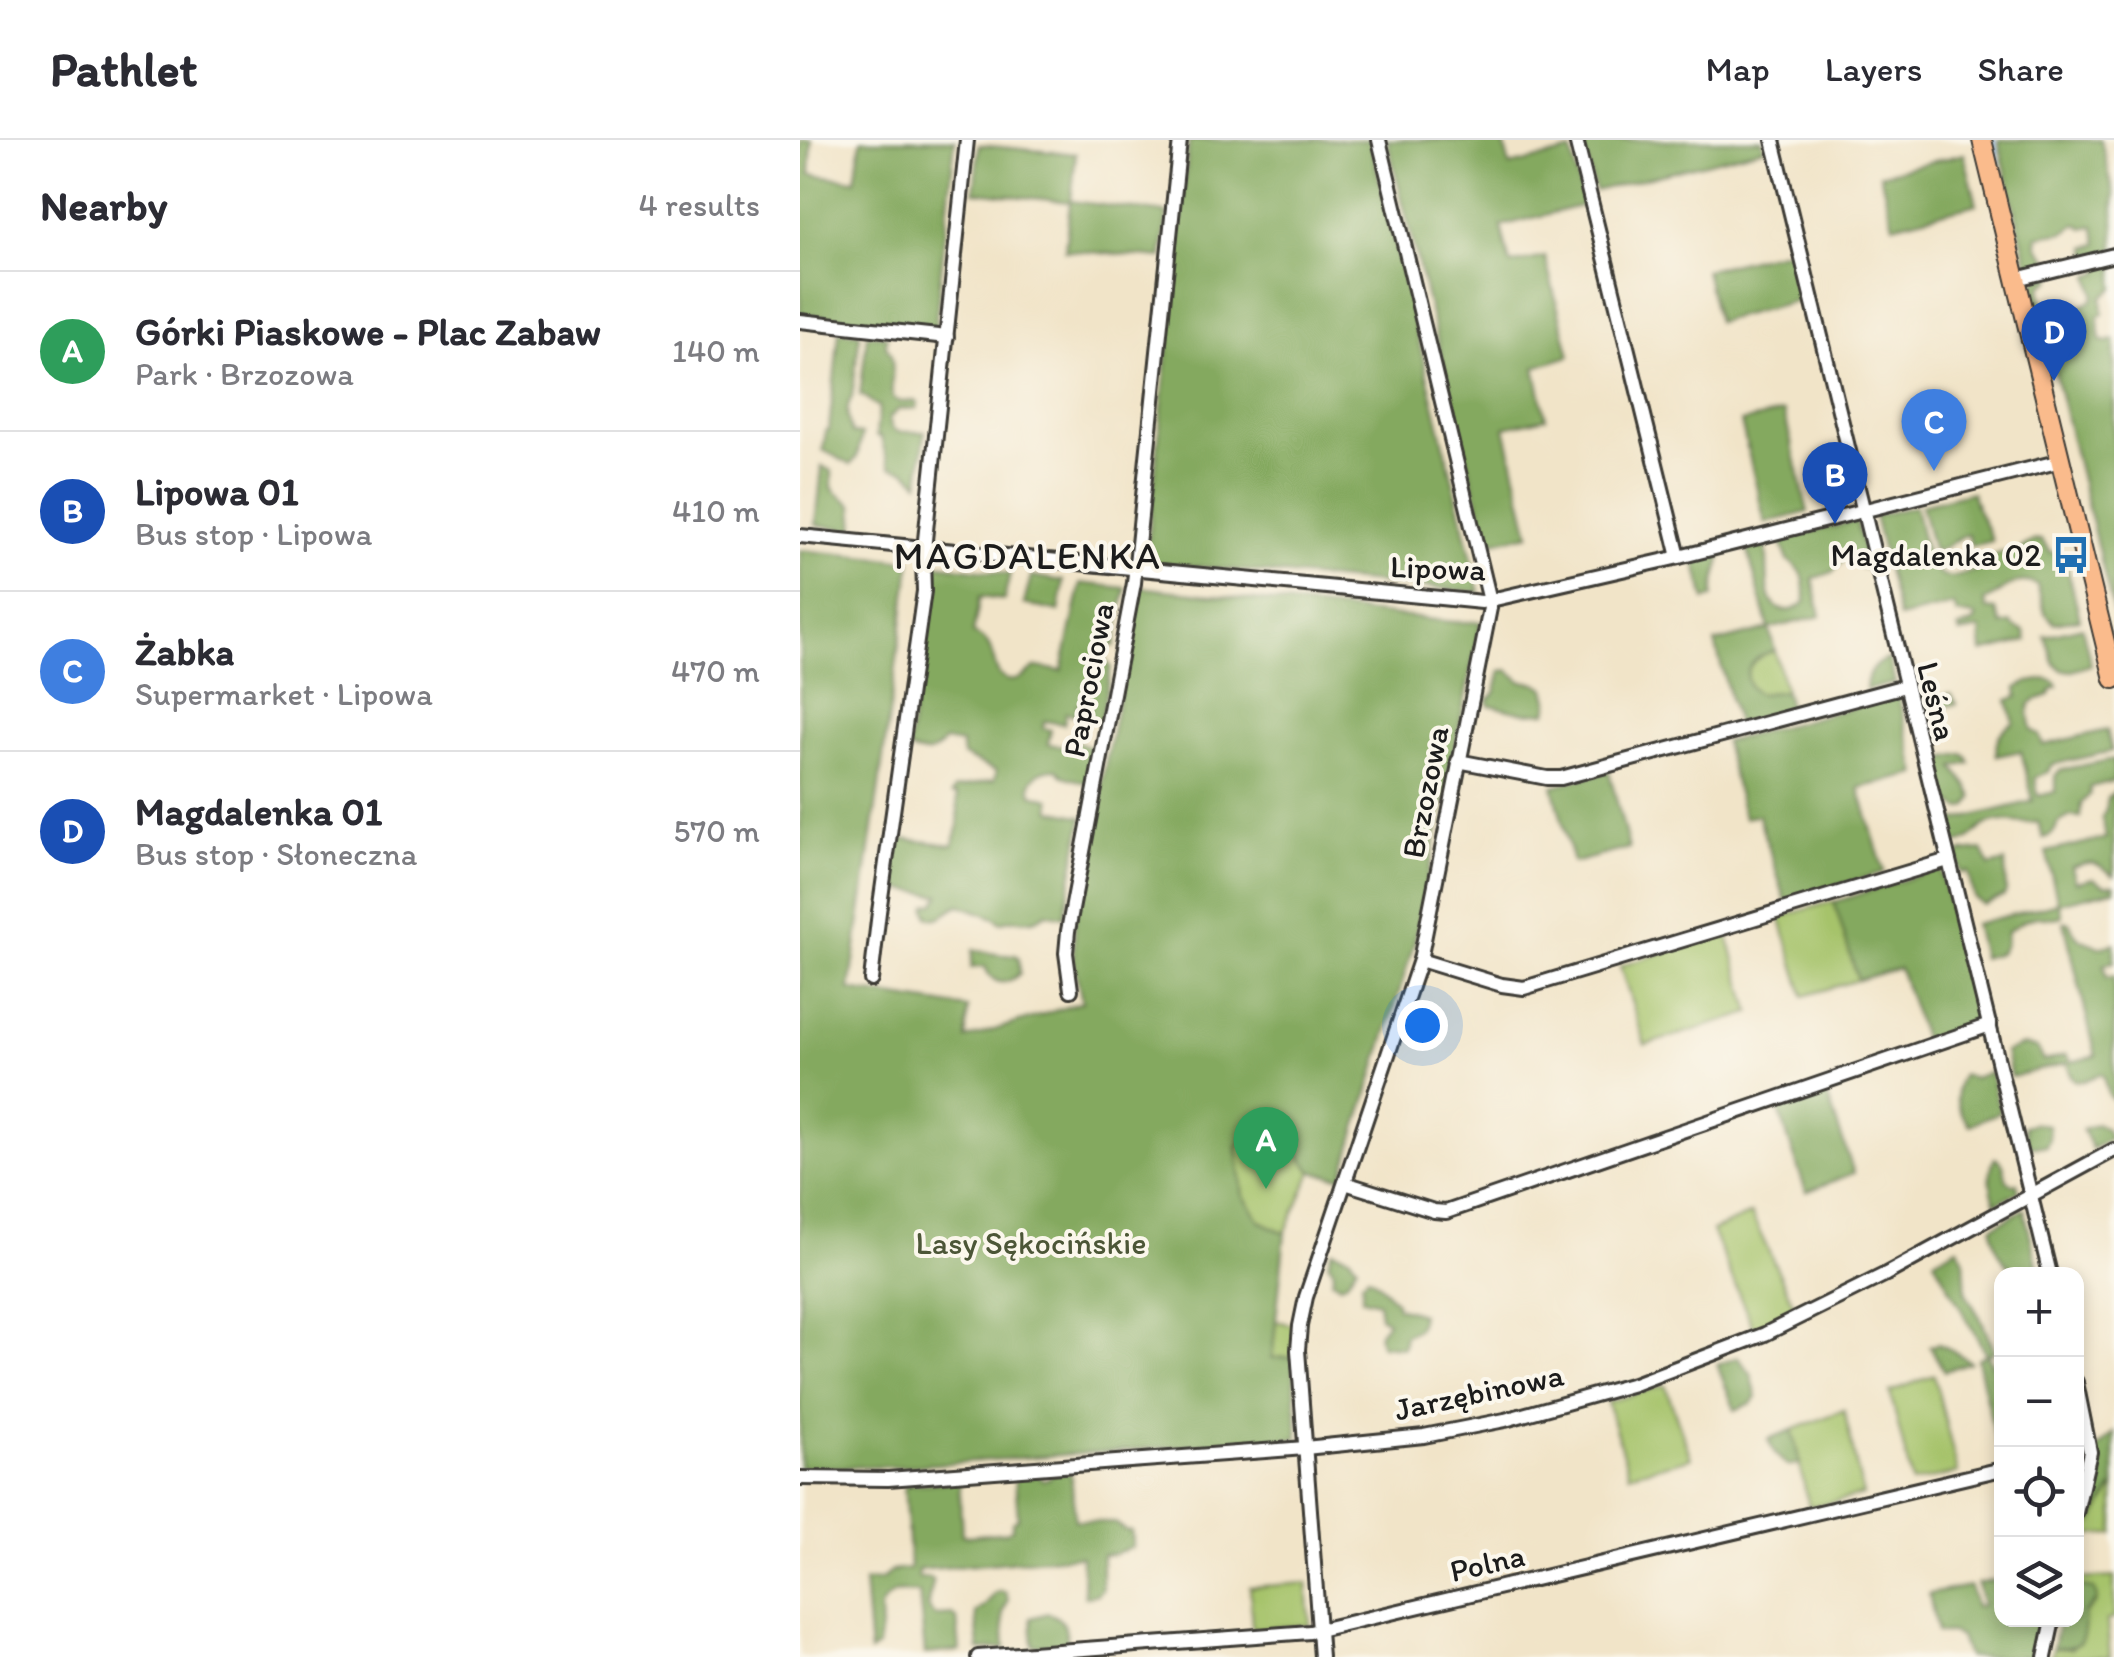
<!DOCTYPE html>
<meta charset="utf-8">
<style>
:root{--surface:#fff;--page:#f7f7f7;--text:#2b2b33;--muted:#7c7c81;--line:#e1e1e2;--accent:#1f6fb2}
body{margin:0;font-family:Itim,sans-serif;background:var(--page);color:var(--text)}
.controls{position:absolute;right:30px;bottom:30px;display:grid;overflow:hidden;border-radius:20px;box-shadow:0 5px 15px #0003}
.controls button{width:90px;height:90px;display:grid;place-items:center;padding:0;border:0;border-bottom:2px solid var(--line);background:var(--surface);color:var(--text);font:50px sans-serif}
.you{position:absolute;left:622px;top:885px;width:35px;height:35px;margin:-25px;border:8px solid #fff;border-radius:50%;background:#1a73e8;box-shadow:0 0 0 15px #1a73e833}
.badge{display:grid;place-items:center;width:65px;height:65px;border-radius:50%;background:var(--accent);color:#fff;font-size:32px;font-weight:700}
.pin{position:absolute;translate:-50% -82px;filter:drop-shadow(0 2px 5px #0008)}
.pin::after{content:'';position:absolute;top:52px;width:35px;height:30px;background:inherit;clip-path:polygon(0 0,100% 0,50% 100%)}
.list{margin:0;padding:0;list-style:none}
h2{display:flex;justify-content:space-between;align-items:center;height:130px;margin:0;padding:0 40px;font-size:42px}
h2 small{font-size:32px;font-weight:400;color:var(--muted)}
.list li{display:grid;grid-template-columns:65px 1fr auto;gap:30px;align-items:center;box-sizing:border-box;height:160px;padding:0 40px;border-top:2px solid var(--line)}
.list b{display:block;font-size:38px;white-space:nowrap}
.list p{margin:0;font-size:32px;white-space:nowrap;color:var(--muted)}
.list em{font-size:32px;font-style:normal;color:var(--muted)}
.icon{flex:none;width:55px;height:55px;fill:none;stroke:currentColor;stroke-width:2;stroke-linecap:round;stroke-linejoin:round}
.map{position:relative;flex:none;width:1314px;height:1517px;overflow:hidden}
header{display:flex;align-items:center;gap:60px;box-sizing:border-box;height:140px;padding:0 50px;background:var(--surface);border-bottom:2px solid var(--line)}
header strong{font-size:48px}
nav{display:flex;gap:55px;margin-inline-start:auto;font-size:35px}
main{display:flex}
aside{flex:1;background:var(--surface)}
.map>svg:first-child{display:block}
</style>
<header>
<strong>Pathlet</strong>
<nav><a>Map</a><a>Layers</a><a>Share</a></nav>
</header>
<main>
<aside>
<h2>Nearby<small>4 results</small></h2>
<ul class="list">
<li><span class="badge" style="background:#2e9e5b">A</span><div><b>Górki Piaskowe - Plac Zabaw</b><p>Park · Brzozowa</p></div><em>140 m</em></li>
<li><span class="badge" style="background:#1a4fb4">B</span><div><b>Lipowa 01</b><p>Bus stop · Lipowa</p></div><em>410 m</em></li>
<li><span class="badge" style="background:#3f7fe0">C</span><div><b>Żabka</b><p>Supermarket · Lipowa</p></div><em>470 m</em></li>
<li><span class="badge" style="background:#1a4fb4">D</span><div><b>Magdalenka 01</b><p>Bus stop · Słoneczna</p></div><em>570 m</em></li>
</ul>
</aside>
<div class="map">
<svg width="1314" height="1517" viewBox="0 0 1314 1517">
<rect width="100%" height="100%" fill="#fbf7ec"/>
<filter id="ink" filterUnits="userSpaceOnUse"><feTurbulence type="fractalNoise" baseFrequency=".01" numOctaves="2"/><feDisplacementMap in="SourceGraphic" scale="20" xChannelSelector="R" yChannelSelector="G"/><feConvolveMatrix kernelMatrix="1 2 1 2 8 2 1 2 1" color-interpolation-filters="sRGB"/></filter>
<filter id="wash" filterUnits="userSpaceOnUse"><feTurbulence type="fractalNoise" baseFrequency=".0048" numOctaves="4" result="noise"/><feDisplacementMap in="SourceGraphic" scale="40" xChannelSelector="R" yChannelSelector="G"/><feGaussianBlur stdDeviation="2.25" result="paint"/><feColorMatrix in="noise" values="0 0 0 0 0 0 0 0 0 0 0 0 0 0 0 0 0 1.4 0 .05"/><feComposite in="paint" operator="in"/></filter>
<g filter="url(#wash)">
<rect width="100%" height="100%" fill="#f1e4c8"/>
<!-- green -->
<g fill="#a6c36a" stroke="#617043" stroke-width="2.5">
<path d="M975,511l10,40 -27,3c-25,-15 -5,-40 17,-43z"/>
<path d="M1034,761l24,79 -54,16 -24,-79z"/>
<path d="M927,793l24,80 -106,32 -25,-79z"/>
<path d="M475,971l19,36 18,25 -27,61 -25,-12 -17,-26 -6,-48z"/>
<path d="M951,1074l46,97 -43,19 -42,-99z"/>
<path d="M476,1181l18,4 -1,32 -21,2z"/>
<path d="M1134,1235l24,98 -46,10 -22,-91z"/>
<path d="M865,1245l26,73 -62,16 -22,-72z"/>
<path d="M1044,1270l19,85 -54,12 -17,-77z"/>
<path d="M1314,1346v48l-28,1z"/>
<path d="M1314,1437v42l-7,1 3,37h-59l2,-9 19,1 12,-35 12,-12 -15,-15 -2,-8z"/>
<path d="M507,1443l3,42 -58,4 -2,-42z"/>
</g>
<!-- forest -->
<g fill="#84a95e" stroke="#50623d" stroke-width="2.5">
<path d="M0,0h12l-2,34 45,6 6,-40h94l-20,188 -135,-14z"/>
<path d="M389,0h181l110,452 -334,-30z"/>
<path d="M587,0h116l7,26 61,-15 13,54 -83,21 9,38 35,-7 25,99 -35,11 11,51 -41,9 25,107 -42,9z"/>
<path d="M782,0h180l3,8 -170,43z"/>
<path d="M1198,0h103l13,55v55l-25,6 -2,-9 11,-3 -4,-18 -12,2 -2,-3h-5l-10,7 -27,4 -1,9 16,20 -19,4 -6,-3z"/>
<path d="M179,5l97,9 -5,47 96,12 -5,45 -97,-8 5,-48 -96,-10z"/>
<path d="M1164,14l13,50 -84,21 -13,-51z"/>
<path d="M989,110l13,49 -85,23 -12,-52z"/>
<path d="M1314,120v28l-12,10 1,16 -5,2 3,24 5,2 8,-2v274l-81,-330 5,-6 14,-3v4l-10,7 -1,7 5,15 6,3 7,-5c10,7 24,0 34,-6l2,-6 -5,-19 10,-3v-9z"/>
<path d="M39,191l21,2 -8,64c-8,12 -4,24 0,36l10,1 -5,23 -6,8 -28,-15 3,-20h3z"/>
<path d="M67,194l20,2 -1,10c13,16 2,33 7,52l8,4 14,-1 3,2 -1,5 -18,1 -10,9 3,11 6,3h27l-6,51 -13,-12 -16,-4c-2,-5 -9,-26 -9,-30l-5,-1 3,-30c-8,-1 -10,-9 -19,-11z"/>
<path d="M984,272l24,100 -43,11 -24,-101z"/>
<path d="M22,326l10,5v16l3,5 18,13 2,25 -39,-5z"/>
<path d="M1172,352c3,20 15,31 20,49l-21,5 -3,-12c-12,4 -20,13 -31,17l-5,-2 -11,-44z"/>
<path d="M1115,366c4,17 11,68 31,71 10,2 21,-5 31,-7l5,-8 18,-9 14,-1 19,-11 9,-1 8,12 14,3 16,64 -26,4 -9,-10 -8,-28c-23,-11 -33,8 -52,16l2,8 9,1 6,15 10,-2 1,3 12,6 2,9 -45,11 -2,-23 -20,4 -2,-4 17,-7 1,-6 -19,-2 -3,-9 -55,13 -25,-102z"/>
<path d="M1056,381l12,48 -8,-2 -8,-8h-7l-12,13 -20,7 8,37 -52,13 6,22c-22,3 -41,27 -17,43l27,-3 5,19 -53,14 -22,-81 54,-14 -22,-81 18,-5c6,17 -5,63 18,67 9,2 16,-2 22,-8 0,-18 1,-32 -17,-41l-8,-22z"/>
<path d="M0,410l111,11 -61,429 118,18 -2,31 116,-37 -9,-44 2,-38 65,-333 313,35h28l-67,322 -72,233 -30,-5 -18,-25 -15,7 -8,-8 13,-20 -9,-14 -38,35 6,48 17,26 25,12 -13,125 21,-1 5,81 -402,29h-96z"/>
<path d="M920,415l1,3c-3,13 -7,25 -8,39l-8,3 -10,-39z"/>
<path d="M134,424l76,10 -6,26 -24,-3 -7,36c3,2 11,6 14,10 10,12 4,40 28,37 7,-1 15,-10 22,-13l25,4 19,-88 45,5 -11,58 -9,-1 -5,5 2,8 8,9 -10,53 -12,-2 2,-12 -13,-3 -3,12 -9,-2 -2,11 -20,-3 -1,7 8,2 -3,14 13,2 15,-5 19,9 -6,34 -26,-8 -6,-7c-16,0 -30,8 -25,25l18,5 1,11 32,7 -19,100 -18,-4c-18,15 -28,1 -45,10l-6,-5 -35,-13c-12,2 -17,18 -31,12l-3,-8 1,-4 8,-2 5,-8 -52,-7 7,-50 58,7 6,-20 -2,-30 -5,-1 2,-5 40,-9 2,-9 -33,-15 -2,-12 -17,-3c-10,15 -21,15 -36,8z"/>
<path d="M231,436l33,5 -5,31 -35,-8z"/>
<path d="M1282,487l9,38 -19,6 -10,-1 -8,-7 -9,-27z"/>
<path d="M1089,519l6,24 -29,7c0,-15 8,-28 23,-31z"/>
<path d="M708,530l13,11 16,2 8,5 4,15 -2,9 -21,1 -37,-8 -1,-5 7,-7 6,-22z"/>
<path d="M1247,539l8,3 3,5 -6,2 -2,6 -15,5 -5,4 -1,10 3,16 7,5 4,10 64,-15 5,21 -61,14 -3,7 -13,5 3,19 17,-4v-16l5,-6 54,-11v22l-24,6v7l-9,10 -1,13 -9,-1 -13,7c-4,9 -4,12 -15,15l-5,-16c-16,4 -34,-5 -50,2 -15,6 -17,21 -34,19l-5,-21 84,-21 -12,-50 -24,5c-3,-15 3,-27 17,-33l-6,-23 10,-3 -1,-9 12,-6z"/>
<path d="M1151,554l6,10 -35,8 -3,-10z"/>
<path d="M1098,555l19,79 -58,14 25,84 -98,30 -28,-87 -14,3 -20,-76z"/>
<path d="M1162,614l5,2 3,7 -16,4c6,11 16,18 19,31l-5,8 -6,3c-18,-7 -22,-21 -26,-38l7,-2v-7l4,-5z"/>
<path d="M809,631l20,77 -56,15 -20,-77z"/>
<path d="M1314,652v83c-19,-12 -17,-16 -42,-8l4,15 17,-4 12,7 9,-1v6l-55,13 3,13c-11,4 -14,0 -25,1 -12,2 -20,8 -30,15l-2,13 -5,8 -18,5 -8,-34 84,-21 -12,-51 60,-14 -4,-21 4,-7 1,-12z"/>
<path d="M1182,710l8,16 15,-4 1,30 -2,4 -21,9 -9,-7 -6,-26 -7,1 -4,-18 4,-3z"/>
<path d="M1140,728l38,155 -54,18 -25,-73 -41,12 -24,-78z"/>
<path d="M1264,782h5c3,5 4,11 9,15 6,6 14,5 20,10l16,-4v19l-10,3 3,13 7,-2v125l-6,-6 -5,-19 -3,-2 -16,7h-8l-4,-3 -5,-15 -56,14 -6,-25 18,-7 14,3 5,11 2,2 22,-6 5,7 25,-6z"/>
<path d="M173,810l29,5h14l3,4 1,14c-14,14 -28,12 -35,-6l-14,1z"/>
<path d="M1190,932l10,40 -30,13c-13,-14 -19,-34 -8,-50l11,3z"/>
<path d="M1025,949l29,84 -48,19 -29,-87z"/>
<path d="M1234,983l14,2 1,14 -3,7h-17l-5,-20z"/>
<path d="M1297,984l8,4 6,10 -19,11 -10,-20z"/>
<path d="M1195,1018l4,1 4,5 4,17 6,3 4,-1 2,8 -23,12c-6,-11 -8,-34 -1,-45z"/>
<path d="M1224,1069l14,59 -17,6c-17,-7 -28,-28 -29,-47z"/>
<path d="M1158,1107l6,13 2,34 14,23 14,32v3l-7,3 6,10h8v74l-5,3 -19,-83 9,-5 -52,-94z"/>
<path d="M532,1110l17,6 8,9 -10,16 -7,4 -8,-5 2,-10 -6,-8z"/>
<path d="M568,1136c12,6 18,17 28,26l1,5 24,7c-3,16 -2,15 -16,21l-2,12 -22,-2c-6,-17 0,-12 6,-24l-7,-5 -2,-14 -16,-4v-17z"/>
<path d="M1138,1204c7,2 27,13 32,18l-26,9 -14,-25z"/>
<path d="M938,1217l13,17 6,23 -5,6 -17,7 -18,-45z"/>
<path d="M992,1290l8,34 -13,2 -12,-12 -7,-15z"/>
<path d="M1314,1292v54l-30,49 -5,-7 15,-76z"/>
<path d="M271,1333l4,47 41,3 8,7 8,1v16l-18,7 -12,1v34l-5,5 -12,3 -4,-41 -163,14v8h12l3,3c0,13 -12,23 2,35l18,-1 4,4 3,32 -35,3 -6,-61c-20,0 -27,-6 -39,15l1,21 -3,18 -8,5 -6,-70 17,-2 10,-9 19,-2 -6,-84 55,-4 3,54 6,1 38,-4 6,-3v-7l6,-4 -3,-41 23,-2 4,5 8,-2 2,-4z"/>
<path d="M1279,1439l2,8 13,2 3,10 -13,14c2,28 -2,36 -31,35l6,-28h17l1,-40z"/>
<path d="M1196,1440l6,40h43l-7,37h-71l-7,-20 -9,-4h-14l-8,-39 41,-8 5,21 7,-2 -5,-21z"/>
<path d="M201,1451l5,2 2,7 -5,13 2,35 -26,2 -3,-37 10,-8 9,-12z"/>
<path d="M248,1473c16,5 18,15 20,30l-35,3 -2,-28z"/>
</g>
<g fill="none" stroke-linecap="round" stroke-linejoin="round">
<!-- stream -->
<path stroke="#7db7ee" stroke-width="4" d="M1193,0l5,24"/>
</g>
</g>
<g filter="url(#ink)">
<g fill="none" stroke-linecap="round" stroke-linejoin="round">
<!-- minor casing -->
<g stroke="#3c3a36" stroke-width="18">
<g id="minor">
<path d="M776,0l103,417"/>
<path d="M973,0l277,1134"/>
<path d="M1216,139l98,-24"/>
<path d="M0,181l147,16"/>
<path d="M0,396l682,66 197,-45 382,-96"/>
<path d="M658,621l89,17h14l344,-92"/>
<path d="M620,820l82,25 22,3 424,-128"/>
<path d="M71,840l8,-68 45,-321 -1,-32 44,-419"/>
<path d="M271,850l-5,-37 2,-22 66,-348 46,-443"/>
<path d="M545,1043l89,28 12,1 544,-187"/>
<path d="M1276,1242l14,70 -14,61"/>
<path d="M0,1338l88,1 417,-31 119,-12 81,-16 129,-36 131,-50 121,-60 228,-124"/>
<path d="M178,1517l332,-25 692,-163"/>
<path d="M521,1517l-23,-307 2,-24 6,-29 114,-337 70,-352v-7l-111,-461"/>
<path d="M1245,1517l8,-37"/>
</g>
</g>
<!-- major casing -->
<g stroke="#3c3a36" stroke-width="22">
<path id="major" d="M1182,0l132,539"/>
</g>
<!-- minor -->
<use href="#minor" stroke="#fff" stroke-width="12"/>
<!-- major -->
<use href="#major" stroke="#fabb8c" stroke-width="18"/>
</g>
</g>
<!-- icons -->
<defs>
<g id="bus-bare" transform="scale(3)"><path d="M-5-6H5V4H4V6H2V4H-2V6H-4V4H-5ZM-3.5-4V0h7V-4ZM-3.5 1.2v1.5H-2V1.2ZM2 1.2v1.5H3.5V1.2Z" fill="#1f6fb2" stroke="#fbf7ec" stroke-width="2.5" paint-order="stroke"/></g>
</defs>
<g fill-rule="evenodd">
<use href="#bus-bare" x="1271" y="415"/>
</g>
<g text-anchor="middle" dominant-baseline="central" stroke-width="8" stroke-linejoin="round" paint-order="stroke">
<!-- poi labels -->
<g font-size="32" fill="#1c1c1c" stroke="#fbf7ec" text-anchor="end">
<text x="1241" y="415">Magdalenka 02</text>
</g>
<!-- street labels -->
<g font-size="32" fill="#1c1c1c" stroke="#fbf7ec">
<text transform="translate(638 428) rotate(2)">Lipowa</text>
<text transform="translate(288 540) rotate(-79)">Paprociowa</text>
<text transform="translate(1137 561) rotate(76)">Leśna</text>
<text transform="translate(625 652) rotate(-79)">Brzozowa</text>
<text transform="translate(679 1252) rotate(-12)">Jarzębinowa</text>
<text transform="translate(687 1423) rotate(-13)">Polna</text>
</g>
<!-- park labels -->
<g font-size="32" fill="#4c5637" stroke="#fbf7ec">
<text x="231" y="1103">Lasy Sękocińskie</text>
</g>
<!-- quarter labels -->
<g font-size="38" letter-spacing="2.5" fill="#1c1c1c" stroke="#fbf7ec">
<text x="228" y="416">MAGDALENKA</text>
</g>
</g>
</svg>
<div class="controls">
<button>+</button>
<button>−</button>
<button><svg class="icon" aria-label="locate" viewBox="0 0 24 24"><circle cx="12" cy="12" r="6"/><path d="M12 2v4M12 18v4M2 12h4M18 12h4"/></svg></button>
<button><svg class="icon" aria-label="layers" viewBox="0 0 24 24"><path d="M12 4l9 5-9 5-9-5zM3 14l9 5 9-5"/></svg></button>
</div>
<div class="you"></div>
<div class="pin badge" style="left:466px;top:1049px;background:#2e9e5b">A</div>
<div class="pin badge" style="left:1035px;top:384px;background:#1a4fb4">B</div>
<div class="pin badge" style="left:1134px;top:331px;background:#3f7fe0">C</div>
<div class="pin badge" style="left:1254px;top:241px;background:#1a4fb4">D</div>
</div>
</main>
